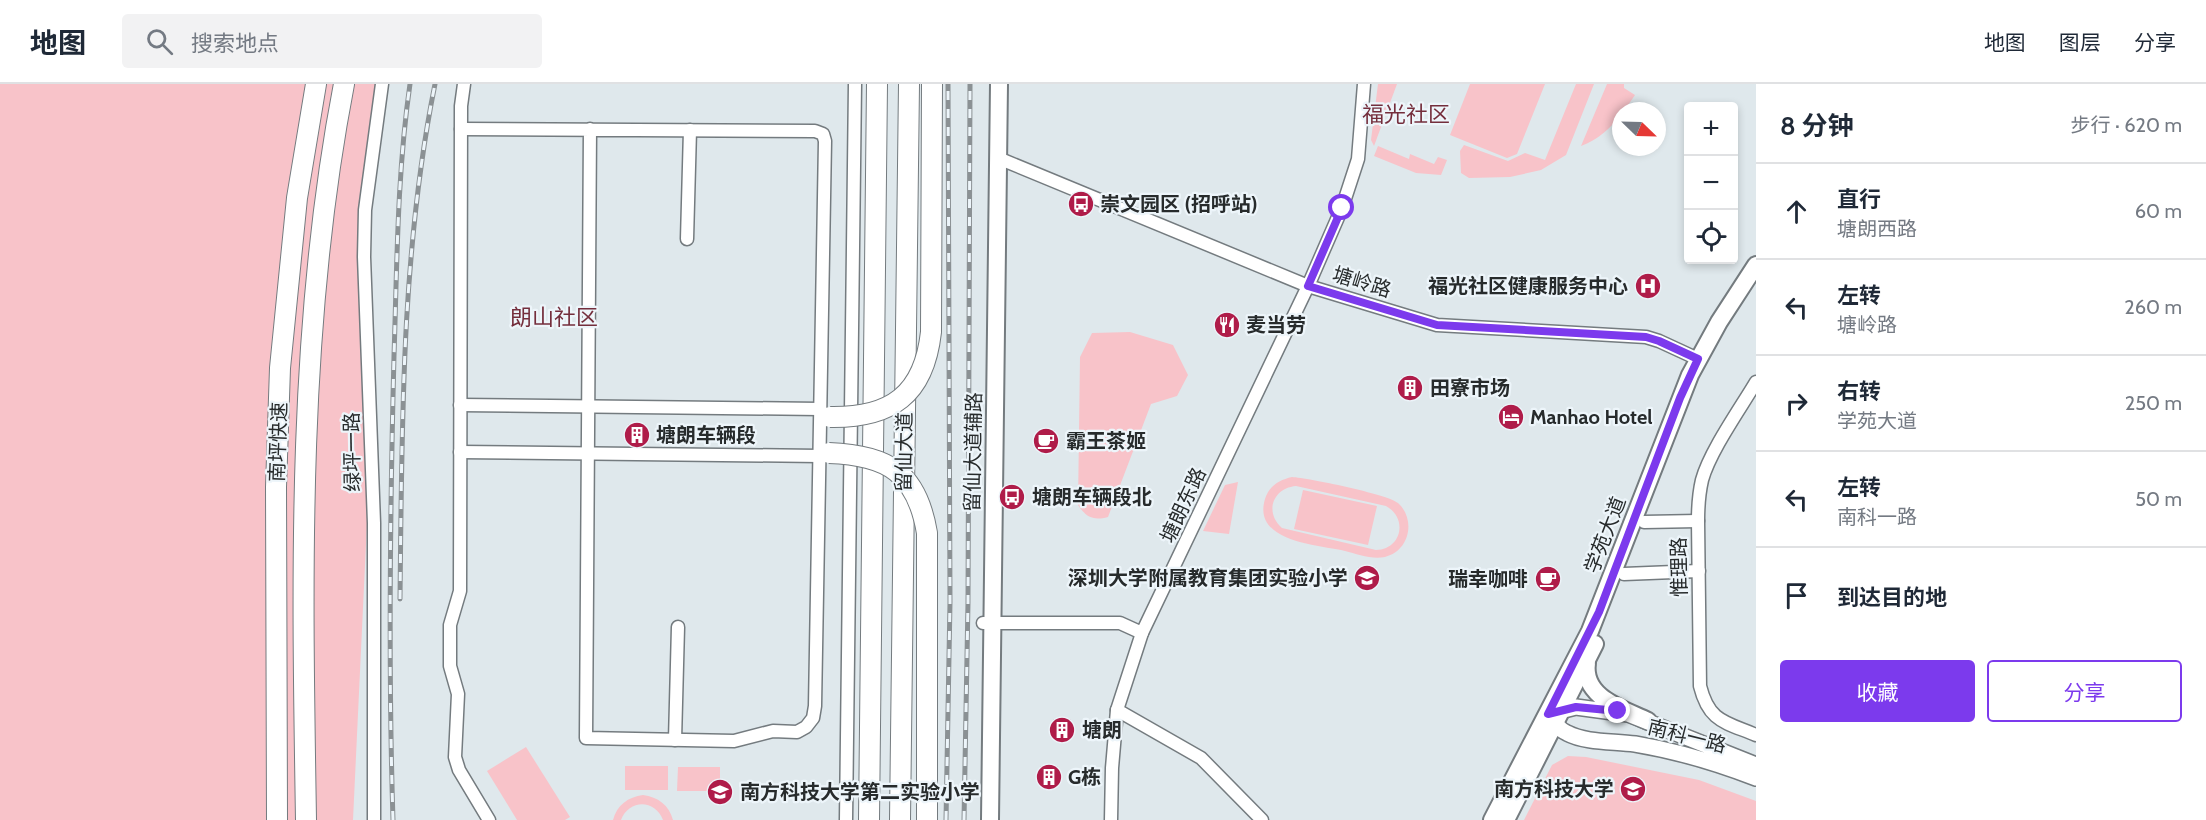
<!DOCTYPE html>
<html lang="zh">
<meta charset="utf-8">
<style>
:root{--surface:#fff;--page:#f2f2f3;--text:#1f2937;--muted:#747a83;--line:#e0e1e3;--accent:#7c3aed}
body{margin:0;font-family:Cabin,"Noto Sans SC",sans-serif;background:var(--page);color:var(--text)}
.controls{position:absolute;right:18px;top:18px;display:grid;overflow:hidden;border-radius:6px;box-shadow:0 3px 9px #0003}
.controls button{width:54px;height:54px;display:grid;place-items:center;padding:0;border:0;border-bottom:2px solid var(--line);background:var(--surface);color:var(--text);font:30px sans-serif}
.compass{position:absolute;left:1612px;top:18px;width:54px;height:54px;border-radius:50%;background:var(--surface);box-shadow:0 3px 9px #0003;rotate:113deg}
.stop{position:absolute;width:18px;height:18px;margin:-14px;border:4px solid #7c3aed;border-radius:50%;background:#fff}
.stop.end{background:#7c3aed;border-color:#fff;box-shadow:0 2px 6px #0008}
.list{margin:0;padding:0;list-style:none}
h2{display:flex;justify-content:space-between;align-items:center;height:78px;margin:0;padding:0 24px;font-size:26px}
h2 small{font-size:20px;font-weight:400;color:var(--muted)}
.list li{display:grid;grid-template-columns:39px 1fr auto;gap:18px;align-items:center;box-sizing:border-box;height:96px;padding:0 24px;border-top:2px solid var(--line)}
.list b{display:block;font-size:22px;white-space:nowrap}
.list p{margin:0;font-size:20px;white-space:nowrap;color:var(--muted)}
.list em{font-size:20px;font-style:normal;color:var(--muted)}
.actions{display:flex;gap:12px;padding:18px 24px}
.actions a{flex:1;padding:14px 0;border:2px solid var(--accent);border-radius:6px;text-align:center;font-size:21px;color:var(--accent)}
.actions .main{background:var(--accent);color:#fff}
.icon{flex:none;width:33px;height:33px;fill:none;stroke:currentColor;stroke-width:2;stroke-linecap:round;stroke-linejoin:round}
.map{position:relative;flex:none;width:1756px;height:736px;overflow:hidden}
header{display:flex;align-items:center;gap:36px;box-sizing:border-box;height:84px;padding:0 30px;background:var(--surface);border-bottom:2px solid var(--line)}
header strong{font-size:28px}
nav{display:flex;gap:33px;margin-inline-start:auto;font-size:21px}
.search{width:420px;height:54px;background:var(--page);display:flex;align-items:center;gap:15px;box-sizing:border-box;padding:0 21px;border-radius:6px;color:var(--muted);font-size:22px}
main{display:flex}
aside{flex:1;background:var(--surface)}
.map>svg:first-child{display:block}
</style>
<header>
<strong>地图</strong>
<div class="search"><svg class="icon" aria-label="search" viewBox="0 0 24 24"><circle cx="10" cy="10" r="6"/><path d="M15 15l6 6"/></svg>搜索地点</div>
<nav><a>地图</a><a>图层</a><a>分享</a></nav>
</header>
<main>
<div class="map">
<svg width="1756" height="736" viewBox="0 0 1756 736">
<rect width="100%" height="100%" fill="#dfe8ec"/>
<!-- green -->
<g fill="#f8c3c9" fill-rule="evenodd">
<path d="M0,0h378l-17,126 6,313 -14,297h-353z"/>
<path d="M1378,0h19l-23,62 -3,-6z"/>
<path d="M1470,0h75l-28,70 -10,4 -57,-23z"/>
<path d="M1576,0h18l-28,71 -25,15 -31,7 -41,1 -8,-5 -1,-22 4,-6 44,16 17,-8 20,7z"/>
<path d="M1607,0h17v4l11,7 -11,16h-3v4c-12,14 -23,25 -40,31z"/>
<path d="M1378,62l31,13 1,-5 24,10 4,-7 9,3 -6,15 -25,-2 -42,-17z"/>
<path d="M1130,248l43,13 15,30 -11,21 -26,8 -43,113c-15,4 -22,0 -30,-12l2,-148 12,-24z"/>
<path d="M1292,393c16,1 95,17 106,26 18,16 12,48 -13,54 -13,3 -28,-3 -40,-6 -27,-6 -93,-9 -80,-52 4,-13 14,-19 27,-22zM1296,402l90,20c22,12 16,43 -10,44l-94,-22c-18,-16 -9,-40 14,-42z"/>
<path d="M1238,398l-9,52 -26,-3 22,-46z"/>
<path d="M1303,406l74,16 -9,39 -74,-16z"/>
<path d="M526,663l44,70 -5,3h-48l-30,-49z"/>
<path d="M1568,672l18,1 113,23 57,21v19h-232l28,-55z"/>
<rect x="625" y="682" width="43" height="24"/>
<path d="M678,683h42v24h-43z"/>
<path d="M643,711c15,2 26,10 30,25h-10c-8,-21 -34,-21 -42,0h-8c4,-15 15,-23 30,-25z"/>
</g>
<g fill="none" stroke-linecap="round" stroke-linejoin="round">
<!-- minor casing -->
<g stroke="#747b7f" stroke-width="15">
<g id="minor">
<path d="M464,0l-3,22 -1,485 -10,34v41l8,28 -3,63 4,13 30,50"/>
<path d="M461,45l354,2 8,3 2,7 -10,565 -2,12 -7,9 -9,5 -24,-1 -39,10 -148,-3 4,-609"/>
<path d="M998,74l310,128 129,39 209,12 13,4 39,18"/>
<path d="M687,155l3,-109"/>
<path d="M1756,298c-16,27 -46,69 -54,98 -3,13 -4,27 -4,41l2,165c9,36 25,36 56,49"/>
<path d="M460,321l360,4"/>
<path d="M460,368l360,4"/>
<path d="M1644,438l54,-1"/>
<path d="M1624,490l75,-3"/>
<path d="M983,539h137l22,10"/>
<path d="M1117,626l84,48 61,62"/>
<path d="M675,656l3,-113"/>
<path d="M374,736v-297l-10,-266 1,-47 17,-126"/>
<path d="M846,736l9,-736"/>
<path d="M1111,736l1,-52 5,-58 25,-77 166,-347 34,-78 16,-49 6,-75"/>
</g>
</g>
<!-- tertiary casing -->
<g stroke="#747b7f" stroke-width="18">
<path id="tertiary" d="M1756,681l-128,-51 -52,-7 -28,7c5,8 10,15 19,19 19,10 47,8 68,11 42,7 82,19 121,34"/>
</g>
<!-- secondary casing -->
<g stroke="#747b7f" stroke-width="20">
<g id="secondary">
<path d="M1587,579c-5,35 37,46 61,58"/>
<path d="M990,736l9,-736"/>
<path d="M1492,736l98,-189 100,-256 29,-53 37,-57"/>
<path d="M1506,736l89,-176"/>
</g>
</g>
<!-- primary casing -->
<g stroke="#747b7f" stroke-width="22">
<g id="primary">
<path d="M869,736l8,-736"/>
<path d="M900,736l9,-736"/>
</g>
</g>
<!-- trunk casing -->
<g stroke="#747b7f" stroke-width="22">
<g id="trunk">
<path d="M277,736l-1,-333 4,-119 17,-170 19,-114"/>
<path d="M306,736c-4,-246 -9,-494 38,-736"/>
</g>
</g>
<!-- minor -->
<use href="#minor" stroke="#fff" stroke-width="12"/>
<!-- tertiary -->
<use href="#tertiary" stroke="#fff" stroke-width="15"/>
<!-- secondary -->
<use href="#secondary" stroke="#fff" stroke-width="16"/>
<!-- primary -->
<use href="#primary" stroke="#fff" stroke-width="20"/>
<!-- trunk -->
<use href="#trunk" stroke="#fff" stroke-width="20"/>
<!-- rail casing -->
<g stroke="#8b9194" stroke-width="5">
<g id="rail">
<path d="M400,515c2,-172 1,-346 35,-515"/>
<path d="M393,736c-5,-155 -3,-309 1,-464 3,-90 3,-182 16,-272"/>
<path d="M946,736l4,-218 -2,-518"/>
<path d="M964,736l4,-218 2,-518"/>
</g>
</g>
<!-- rail -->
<use href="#rail" stroke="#edf5fa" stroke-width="3" stroke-dasharray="9" stroke-linecap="butt"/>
<!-- primary-bridge casing -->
<g stroke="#747b7f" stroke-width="22" stroke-linecap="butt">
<g id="primary-bridge">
<path d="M830,333c61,1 94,-22 101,-85l1,-248"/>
<path d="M829,369c59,2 88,20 98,80v287"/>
</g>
</g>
<!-- primary-bridge -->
<use href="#primary-bridge" stroke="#fff" stroke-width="20"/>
</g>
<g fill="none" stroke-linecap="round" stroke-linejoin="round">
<!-- route -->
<path stroke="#7c3aed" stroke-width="8" d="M1342,124l-34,78 129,39 209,12 13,4 39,18 -18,39 -81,214 -51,102 28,-7 42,4"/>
</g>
<!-- icons -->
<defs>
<g id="bus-disc" transform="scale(1.35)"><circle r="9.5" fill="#af1c49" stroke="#edf5fa"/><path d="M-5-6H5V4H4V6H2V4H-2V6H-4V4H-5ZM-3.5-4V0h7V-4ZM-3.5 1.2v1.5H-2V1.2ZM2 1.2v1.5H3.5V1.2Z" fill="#fff"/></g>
<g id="hospital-disc" transform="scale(1.35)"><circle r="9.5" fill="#af1c49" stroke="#edf5fa"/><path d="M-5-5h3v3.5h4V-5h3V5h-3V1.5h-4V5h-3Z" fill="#fff"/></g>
<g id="restaurant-disc" transform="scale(1.35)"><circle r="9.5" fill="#af1c49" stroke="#edf5fa"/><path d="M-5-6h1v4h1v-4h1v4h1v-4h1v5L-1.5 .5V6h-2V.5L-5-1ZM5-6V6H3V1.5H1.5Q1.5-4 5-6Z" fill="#fff"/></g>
<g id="building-disc" transform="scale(1.35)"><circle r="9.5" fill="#af1c49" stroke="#edf5fa"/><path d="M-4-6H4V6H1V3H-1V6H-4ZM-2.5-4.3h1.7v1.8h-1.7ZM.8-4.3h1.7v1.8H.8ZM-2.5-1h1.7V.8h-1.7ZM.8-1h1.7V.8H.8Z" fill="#fff"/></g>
<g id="hotel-disc" transform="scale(1.35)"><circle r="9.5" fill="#af1c49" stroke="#edf5fa"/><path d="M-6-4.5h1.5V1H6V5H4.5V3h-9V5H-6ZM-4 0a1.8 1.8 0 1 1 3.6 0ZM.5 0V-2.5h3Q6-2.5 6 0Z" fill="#fff"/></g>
<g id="cafe-disc" transform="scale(1.35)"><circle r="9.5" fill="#af1c49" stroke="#edf5fa"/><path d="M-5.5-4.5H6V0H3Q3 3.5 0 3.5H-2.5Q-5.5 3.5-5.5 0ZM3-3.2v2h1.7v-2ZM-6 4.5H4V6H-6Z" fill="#fff"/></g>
<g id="school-disc" transform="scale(1.35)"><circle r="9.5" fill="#af1c49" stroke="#edf5fa"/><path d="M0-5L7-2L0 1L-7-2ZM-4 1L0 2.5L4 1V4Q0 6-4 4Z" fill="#fff"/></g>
<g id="university-disc" transform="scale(1.35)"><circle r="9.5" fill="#af1c49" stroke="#edf5fa"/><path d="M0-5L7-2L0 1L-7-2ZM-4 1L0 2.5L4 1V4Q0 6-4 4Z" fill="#fff"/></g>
</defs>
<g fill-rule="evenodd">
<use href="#bus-disc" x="1081" y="120"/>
<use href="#hospital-disc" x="1648" y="202"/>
<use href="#restaurant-disc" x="1227" y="241"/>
<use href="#building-disc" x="1410" y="304"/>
<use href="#hotel-disc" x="1511" y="333"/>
<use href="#building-disc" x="637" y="351"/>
<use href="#cafe-disc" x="1046" y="357"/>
<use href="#bus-disc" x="1012" y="413"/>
<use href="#school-disc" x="1367" y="494"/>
<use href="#cafe-disc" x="1548" y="495"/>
<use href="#building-disc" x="1062" y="646"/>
<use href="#building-disc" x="1049" y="693"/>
<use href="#university-disc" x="1633" y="705"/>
<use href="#school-disc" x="720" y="708"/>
</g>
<g text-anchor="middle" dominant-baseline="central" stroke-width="4.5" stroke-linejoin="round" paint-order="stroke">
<!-- poi labels -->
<g font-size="20" font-weight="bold" fill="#272b2c" stroke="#edf5fa" text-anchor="start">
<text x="1100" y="120">崇文园区 (招呼站)</text>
<text x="1628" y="202" text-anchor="end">福光社区健康服务中心</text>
<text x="1246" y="241">麦当劳</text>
<text x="1430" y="304">田寮市场</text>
<text x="1530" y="333">Manhao Hotel</text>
<text x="656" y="351">塘朗车辆段</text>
<text x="1066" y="357">霸王茶姬</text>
<text x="1032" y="413">塘朗车辆段北</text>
<text x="1348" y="494" text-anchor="end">深圳大学附属教育集团实验小学</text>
<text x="1528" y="495" text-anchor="end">瑞幸咖啡</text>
<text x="1082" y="646">塘朗</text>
<text x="1068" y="693">G栋</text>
<text x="1614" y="705" text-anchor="end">南方科技大学</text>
<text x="740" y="708">南方科技大学第二实验小学</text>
</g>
<!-- street labels -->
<g font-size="20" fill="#272b2c" stroke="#edf5fa">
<text transform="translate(1362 198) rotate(17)">塘岭路</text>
<text transform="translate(278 358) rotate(-88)">南坪快速</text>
<text transform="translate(352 368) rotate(-91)">绿坪一路</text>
<text transform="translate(904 368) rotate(-89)">留仙大道</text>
<text transform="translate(973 368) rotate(-89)">留仙大道辅路</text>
<text transform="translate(1183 421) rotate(-65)">塘朗东路</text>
<text transform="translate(1605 451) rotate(-69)">学苑大道</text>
<text transform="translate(1679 483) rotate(-91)">惟理路</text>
<text transform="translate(1687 652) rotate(14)">南科一路</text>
</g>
<!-- quarter labels -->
<g font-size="22" fill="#742e3c" stroke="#edf5fa">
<text x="1406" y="30">福光社区</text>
<text x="554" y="233">朗山社区</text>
</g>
</g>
</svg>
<div class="controls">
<button>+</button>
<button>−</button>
<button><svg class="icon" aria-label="locate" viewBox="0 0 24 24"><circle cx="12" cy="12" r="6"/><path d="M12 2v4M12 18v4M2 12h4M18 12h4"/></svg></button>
</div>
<svg class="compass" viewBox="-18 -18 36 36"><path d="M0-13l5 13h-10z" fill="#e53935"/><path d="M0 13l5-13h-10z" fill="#747a83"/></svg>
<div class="stop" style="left:1342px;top:124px"></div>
<div class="stop end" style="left:1618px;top:627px"></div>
</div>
<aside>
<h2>8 分钟<small>步行 · 620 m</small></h2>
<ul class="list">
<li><svg class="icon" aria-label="ahead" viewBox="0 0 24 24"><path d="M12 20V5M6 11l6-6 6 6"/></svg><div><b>直行</b><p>塘朗西路</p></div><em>60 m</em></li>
<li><svg class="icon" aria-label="left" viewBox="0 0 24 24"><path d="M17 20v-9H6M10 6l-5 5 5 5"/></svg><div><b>左转</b><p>塘岭路</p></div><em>260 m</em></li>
<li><svg class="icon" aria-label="right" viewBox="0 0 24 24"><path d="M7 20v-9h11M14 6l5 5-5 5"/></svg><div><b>右转</b><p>学苑大道</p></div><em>250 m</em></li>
<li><svg class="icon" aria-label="left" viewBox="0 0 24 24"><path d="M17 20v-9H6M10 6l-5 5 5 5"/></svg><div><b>左转</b><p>南科一路</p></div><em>50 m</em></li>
<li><svg class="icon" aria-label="arrive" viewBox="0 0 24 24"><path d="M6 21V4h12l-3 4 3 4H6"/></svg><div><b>到达目的地</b></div></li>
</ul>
<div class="actions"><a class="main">收藏</a><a>分享</a></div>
</aside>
</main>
